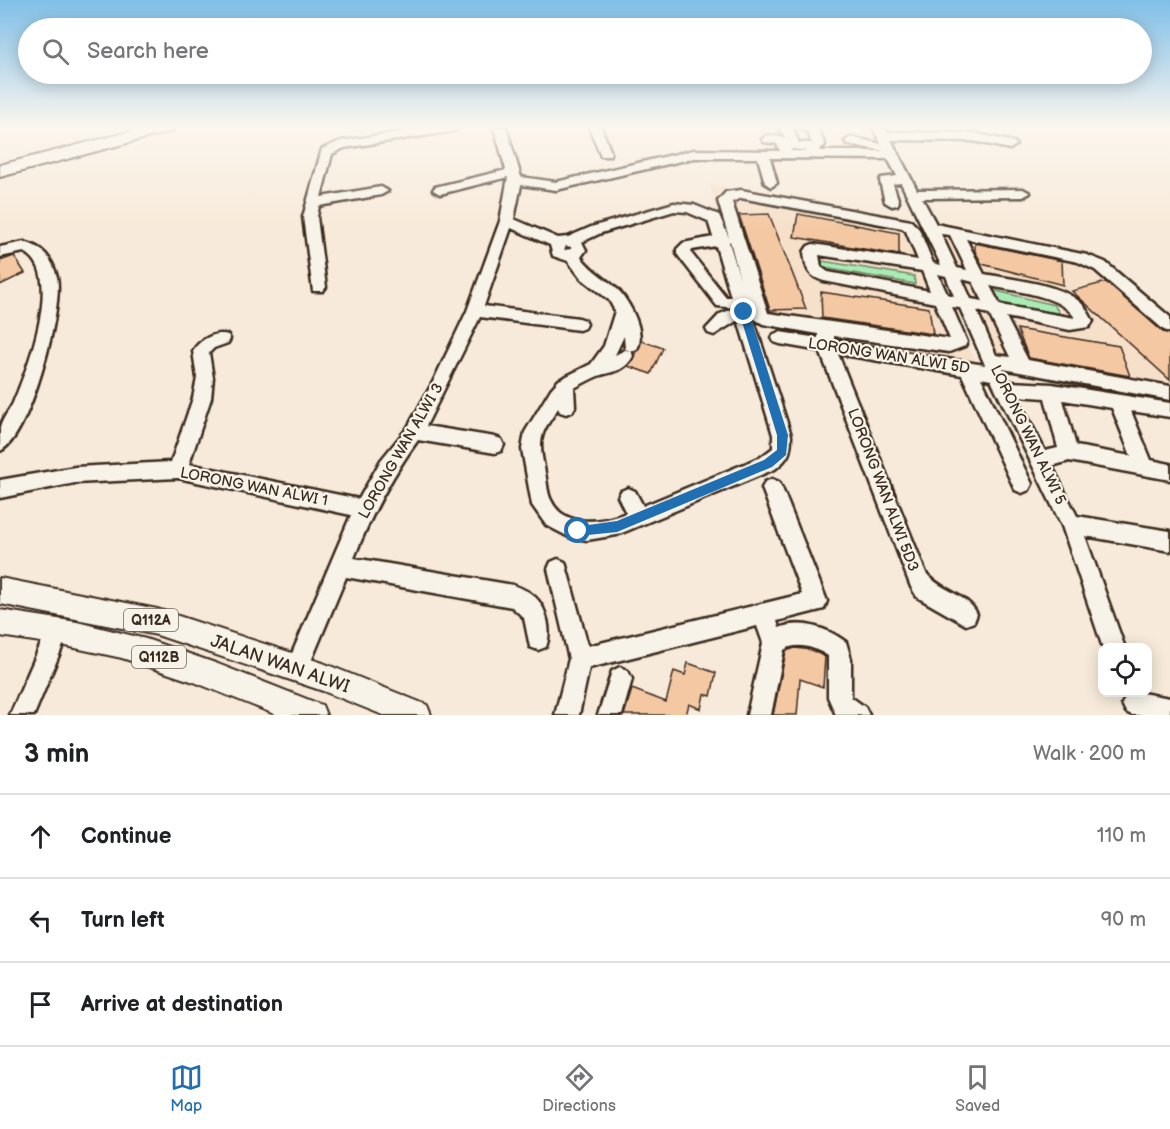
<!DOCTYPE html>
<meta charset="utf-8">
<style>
:root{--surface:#fff;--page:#f6f6f6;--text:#202124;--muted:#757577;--line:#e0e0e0;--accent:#1f6fb2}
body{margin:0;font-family:"Balsamiq Sans",sans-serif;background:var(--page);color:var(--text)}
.controls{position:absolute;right:18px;bottom:18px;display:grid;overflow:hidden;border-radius:12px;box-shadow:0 3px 15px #0003}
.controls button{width:54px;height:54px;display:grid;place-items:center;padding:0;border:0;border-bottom:2px solid var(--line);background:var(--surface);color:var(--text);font:30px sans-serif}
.stop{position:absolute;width:18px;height:18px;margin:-14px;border:4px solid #1f6fb2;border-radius:50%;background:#fff}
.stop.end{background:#1f6fb2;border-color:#fff;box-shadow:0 2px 6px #0008}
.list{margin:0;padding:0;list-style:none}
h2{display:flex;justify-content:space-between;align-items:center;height:78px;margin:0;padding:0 24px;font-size:26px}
h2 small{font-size:20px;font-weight:400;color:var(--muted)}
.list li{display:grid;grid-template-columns:39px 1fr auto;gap:18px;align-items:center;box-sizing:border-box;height:84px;padding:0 24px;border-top:2px solid var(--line)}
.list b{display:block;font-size:22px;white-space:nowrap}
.list em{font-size:20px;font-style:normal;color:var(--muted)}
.icon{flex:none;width:33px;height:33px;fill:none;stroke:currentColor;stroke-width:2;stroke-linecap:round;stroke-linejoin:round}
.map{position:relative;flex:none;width:1170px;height:715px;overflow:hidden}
.search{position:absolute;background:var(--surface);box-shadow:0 3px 15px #0003;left:18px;right:18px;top:18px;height:66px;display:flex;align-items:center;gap:15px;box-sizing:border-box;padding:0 21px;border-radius:33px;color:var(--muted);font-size:22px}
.sheet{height:330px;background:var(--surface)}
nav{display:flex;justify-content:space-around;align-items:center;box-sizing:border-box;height:84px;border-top:2px solid var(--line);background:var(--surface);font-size:16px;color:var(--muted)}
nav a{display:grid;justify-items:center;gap:3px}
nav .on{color:var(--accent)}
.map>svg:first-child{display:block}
</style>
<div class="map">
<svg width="1170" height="715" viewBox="0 0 1170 715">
<rect width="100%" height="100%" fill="#f7eada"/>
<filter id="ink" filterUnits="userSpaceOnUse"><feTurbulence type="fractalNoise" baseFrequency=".0167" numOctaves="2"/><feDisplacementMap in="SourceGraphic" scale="12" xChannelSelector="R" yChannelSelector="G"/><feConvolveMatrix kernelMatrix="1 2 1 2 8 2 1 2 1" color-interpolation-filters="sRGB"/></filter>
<g filter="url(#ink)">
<!-- built -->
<g fill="#f6e0ca">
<path d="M710,184l203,38 63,141 -225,-40z"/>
<path d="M933,221l157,31 80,67v80l-168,-28z"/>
</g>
<!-- green -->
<g fill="#a9ebb5" stroke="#728a6a" stroke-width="1.5">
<path d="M816,260l98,16 1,8 -96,-17z"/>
<path d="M989,289l65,16 6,9 -64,-12z"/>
</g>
<!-- building -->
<g fill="#f5c8a4" stroke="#3b2a1e" stroke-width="1.5">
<path d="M769,214l26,66 11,29 -36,1 -31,-95z"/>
<path d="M798,214l101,19v22l-105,-18z"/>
<path d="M975,243l87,18 1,24 -81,-21 -7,-13z"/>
<path d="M14,256l11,17 -25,12v-24z"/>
<path d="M1106,282l57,50 7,2v46l-98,-89z"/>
<path d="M821,292l108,16 4,26 -111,-16z"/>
<path d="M1017,329l102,17 11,30 -101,-18z"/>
<path d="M642,341l21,7 -12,26 -23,-8z"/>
<path d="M795,648l17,2 13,7 -2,30 -23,-8 -3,36h-24l13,-64z"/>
<path d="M688,663l28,10 -5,23 -7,-2 -3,15 -12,-5 -3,11h-62l8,-26 34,13 8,-31 11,4z"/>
</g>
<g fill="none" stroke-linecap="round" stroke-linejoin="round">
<!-- minor casing -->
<g stroke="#3b2a1e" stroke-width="5">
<g id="minor">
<path d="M435,127h26l-6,4 -111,17 -12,6 -11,43 60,-10 7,4 -7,4 -62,11 -2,11 9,70 -3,4h-10l-10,-74 19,-68 19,-8z"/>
<path d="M494,127h12l15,50 35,5 138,-32 86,1 -3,-7 -13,-2 -2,-3 6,-4 17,3 -5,-9 2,-2h35l8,18 -5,4 1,2h63l-37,-7 -2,-3 6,-4 30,7 -8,-17h12l2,5 86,1 41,9 2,3 -6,4 -37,-8 -82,-1 26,50 106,-1 7,4 -7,4 -101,1 14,26 151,31 18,7 65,55v15l-6,-2 -69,-60 -17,-8 -112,-23 18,35c26,5 81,10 99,31 4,4 7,11 10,16l-4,6 -19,3 -64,-13 22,43 142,26v14l-167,-31 7,13 42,2 118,19v14l-39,-6 20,49 19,4v16l-101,-19 -17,5 25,50 93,15v20l-85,-15 40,112h-22l-41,-122 -71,-146 -10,-2 51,106 -3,6 -7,3 -7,-3 -53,-115 -124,-21 88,219c13,17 43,22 51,41l-3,8 -8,3 -49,-28 -6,-10 -91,-236 -40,-7 -6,-2 -2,-4 2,-4 6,-2 38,6v-4l-55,-10 -10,-6 38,117c0,18 -2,23 -16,34l-158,66 -30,5 -18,-3 -23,-12 -14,-20 -10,-56 3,-17 26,-43 8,-9 32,-16 13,-18 11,-35 -6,-11 -28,-22 -13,-17 -15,-5 -3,-11 -39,-17 -27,78 95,12 6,2 2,4 -2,4 -6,2 -99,-13 -54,109 69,11 6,2 3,6 -3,6 -6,2 -77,-13c-27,37 -47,75 -64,118l159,27c8,3 16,6 22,12 12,11 17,35 11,50l-8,3 -8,-3 -6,-29 -12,-11 -166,-30 -42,101 -8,3 -8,-3 -3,-8 66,-155 -173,-37 -103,5 -75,15v-18l75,-13 96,-5 22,-64 4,-20 -4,-27c6,-11 22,-20 35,-16l2,4 -2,4 -14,5 -5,5 4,25 -2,20 -22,66 170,35 22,-39 27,-33 25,-45 34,-71 33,-90 8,-44 -68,17 -7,-4 2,-3 71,-17zM795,128l12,3 5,12h-13l-6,-13zM791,149l18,2h-17zM694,158h64l7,25 6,4 6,-4 -7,-25 118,1 9,17 -16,2 -1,3 5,21 7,4 5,-1 2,-3 -6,-18 8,-1 40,82 -8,-2 -14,-34 -8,-8 -170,-31 -15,2 -8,9 11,37 -10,-23 -25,-10 -20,-2 -83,24 -23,10 -10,1 -44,-19 7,-34 35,5zM741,198l161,30 4,3 12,29 -105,-16 -5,2 -4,6c2,16 3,24 20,29l111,22 15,36 -182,-26 -36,-111zM674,211l13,1 21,9 5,16 -30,6 -6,6v5l40,52 18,2 -15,6 -14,15 2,4 6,2 24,-15 35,115v13l-12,9 -118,49 -8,-15 -7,-3 -7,3 -3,6 8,16c-23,9 -62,16 -75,-13 -4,-7 -4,-19 -6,-27 -2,-13 -6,-24 -3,-36 2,-10 11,-20 16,-29l2,4 6,2 6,-2 3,-5 -1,-19c8,-4 18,-10 27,-13 14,-4 24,-4 32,-19l-2,-5 -6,-1 -10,5 9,-19 1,13 6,2 6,-2c9,-16 -6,-44 -17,-57 -12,-13 -27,-19 -39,-35l5,-7 -4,-8 19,-9zM941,234l9,1 17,35 -10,-2zM730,241l10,38 -11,-37zM566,246l5,1v2l-7,1zM716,246l15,51h-5l-35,-44 1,-3zM819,255l103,16 8,20 -102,-19 -7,-5zM938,274l8,2 8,20 -7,-2zM962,279l11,3 10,19 -12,-2zM990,286c24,5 72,9 85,32l-75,-13zM952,307l8,1 25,57 -151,-24v-5l115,16 16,-6 2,-4zM977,311l12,3 21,43 -14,-2zM1017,396l28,2 13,50 -13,3zM1063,400l49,8 19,48 -55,-10z"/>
<path d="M589,127h12l10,26 -2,3h-8z"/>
<path d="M24,242c19,5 28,16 33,35 7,30 -28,163 -57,174 0,-7 0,-17 0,-23 2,-9 9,-17 13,-25 13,-31 53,-131 11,-151l-24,5v-10z"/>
<path d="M772,479l7,3 3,6 45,113 -3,8 -47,12 2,7c22,-9 49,0 67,14l5,17v38l14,10 4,8h-33l-8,-18v-41c-12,-8 -31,-15 -44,-6l-13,65h-24l16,-72 -6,-17 -168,42 -10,47h-24l14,-56 -21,-90 3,-7 7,-3 7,3 23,84 214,-52 -40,-106 3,-6z"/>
<path d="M58,620l8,3 3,8 -35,84h-24l40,-92z"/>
<path d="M620,667l8,4 4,8 -10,36h-24l14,-44z"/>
<path d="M1136,692l34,6v17h-38l-6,-3 -4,-8 4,-8z"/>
</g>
</g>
<!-- major casing -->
<g stroke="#3b2a1e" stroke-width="4">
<g id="major">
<path d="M0,578l157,31 166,54 104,42 4,10h-48l-60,-24 -166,-56 -157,-31z"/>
<path d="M0,610l77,12 69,17 72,25 104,41 4,10h-49l-83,-33 -72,-24 -61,-13 -61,-9z"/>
</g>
</g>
<!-- highway casing -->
<g stroke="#3b2a1e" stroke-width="4">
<path id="highway" d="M148,127h27l-3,4 -172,46v-12z"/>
</g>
<!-- minor -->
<use href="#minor" fill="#f7f3e8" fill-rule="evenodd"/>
<!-- major -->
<use href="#major" fill="#f7f3e8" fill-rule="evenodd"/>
<!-- highway -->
<use href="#highway" fill="#f7f3e8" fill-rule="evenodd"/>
</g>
</g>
<!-- sky -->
<linearGradient id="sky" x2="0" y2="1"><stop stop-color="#80bfe7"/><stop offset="0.56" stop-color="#fbf6ee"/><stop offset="1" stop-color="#fbf6ee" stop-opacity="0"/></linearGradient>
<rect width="1170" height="227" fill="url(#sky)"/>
<!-- route -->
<path fill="#1f6fb2" d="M744,309l5,3 39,123 -2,20 -14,12 -155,65 -39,4 -4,-1v-8l43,-6 147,-61 13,-10v-15l-38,-123z"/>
<g text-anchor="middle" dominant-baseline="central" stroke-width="4.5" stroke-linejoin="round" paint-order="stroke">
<!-- shield labels -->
<g fill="#f7f3e8" stroke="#73665b" stroke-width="1.5">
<rect x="124" y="609" width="54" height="22" rx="4.5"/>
<rect x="132" y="646" width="54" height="22" rx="4.5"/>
</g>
<g font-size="14" font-weight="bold" fill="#3b2a1e">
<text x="151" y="620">Q112A</text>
<text x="159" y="657">Q112B</text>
</g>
<!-- street labels -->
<g font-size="15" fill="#3b2a1e" stroke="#f7f3e8">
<text transform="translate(889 356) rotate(9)">LORONG WAN ALWI 5D</text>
<text transform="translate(1028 435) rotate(64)">LORONG WAN ALWI 5</text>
<text transform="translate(401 451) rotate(-60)">LORONG WAN ALWI 3</text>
<text transform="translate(254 487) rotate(11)">LORONG WAN ALWI 1</text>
<text transform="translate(883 490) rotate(69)">LORONG WAN ALWI 5D3</text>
</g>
<!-- near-street labels -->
<g font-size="18" fill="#3b2a1e" stroke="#f7f3e8">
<text transform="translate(280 664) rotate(19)">JALAN WAN ALWI</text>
</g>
</g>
</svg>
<div class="controls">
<button><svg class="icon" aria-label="locate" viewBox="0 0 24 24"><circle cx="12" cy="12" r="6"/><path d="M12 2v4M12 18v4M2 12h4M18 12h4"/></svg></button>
</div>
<div class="stop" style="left:578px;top:531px"></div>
<div class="stop end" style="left:744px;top:312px"></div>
<div class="search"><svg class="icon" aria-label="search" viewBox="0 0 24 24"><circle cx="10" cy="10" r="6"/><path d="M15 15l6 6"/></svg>Search here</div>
</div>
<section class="sheet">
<h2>3 min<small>Walk · 200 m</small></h2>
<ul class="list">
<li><svg class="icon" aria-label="ahead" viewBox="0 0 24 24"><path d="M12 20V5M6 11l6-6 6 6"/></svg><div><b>Continue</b></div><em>110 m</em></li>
<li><svg class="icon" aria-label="left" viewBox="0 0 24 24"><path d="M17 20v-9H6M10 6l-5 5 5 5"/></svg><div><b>Turn left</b></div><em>90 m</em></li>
<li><svg class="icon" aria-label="arrive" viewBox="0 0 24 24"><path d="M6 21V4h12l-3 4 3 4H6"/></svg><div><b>Arrive at destination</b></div></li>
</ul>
</section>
<nav>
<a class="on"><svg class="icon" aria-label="map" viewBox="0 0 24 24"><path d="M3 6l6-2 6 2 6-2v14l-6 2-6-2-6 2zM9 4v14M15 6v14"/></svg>Map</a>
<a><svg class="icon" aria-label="directions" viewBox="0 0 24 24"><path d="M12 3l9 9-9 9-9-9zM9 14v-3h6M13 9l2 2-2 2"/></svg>Directions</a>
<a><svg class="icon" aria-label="saved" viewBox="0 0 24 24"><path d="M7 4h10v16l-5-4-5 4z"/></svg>Saved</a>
</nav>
